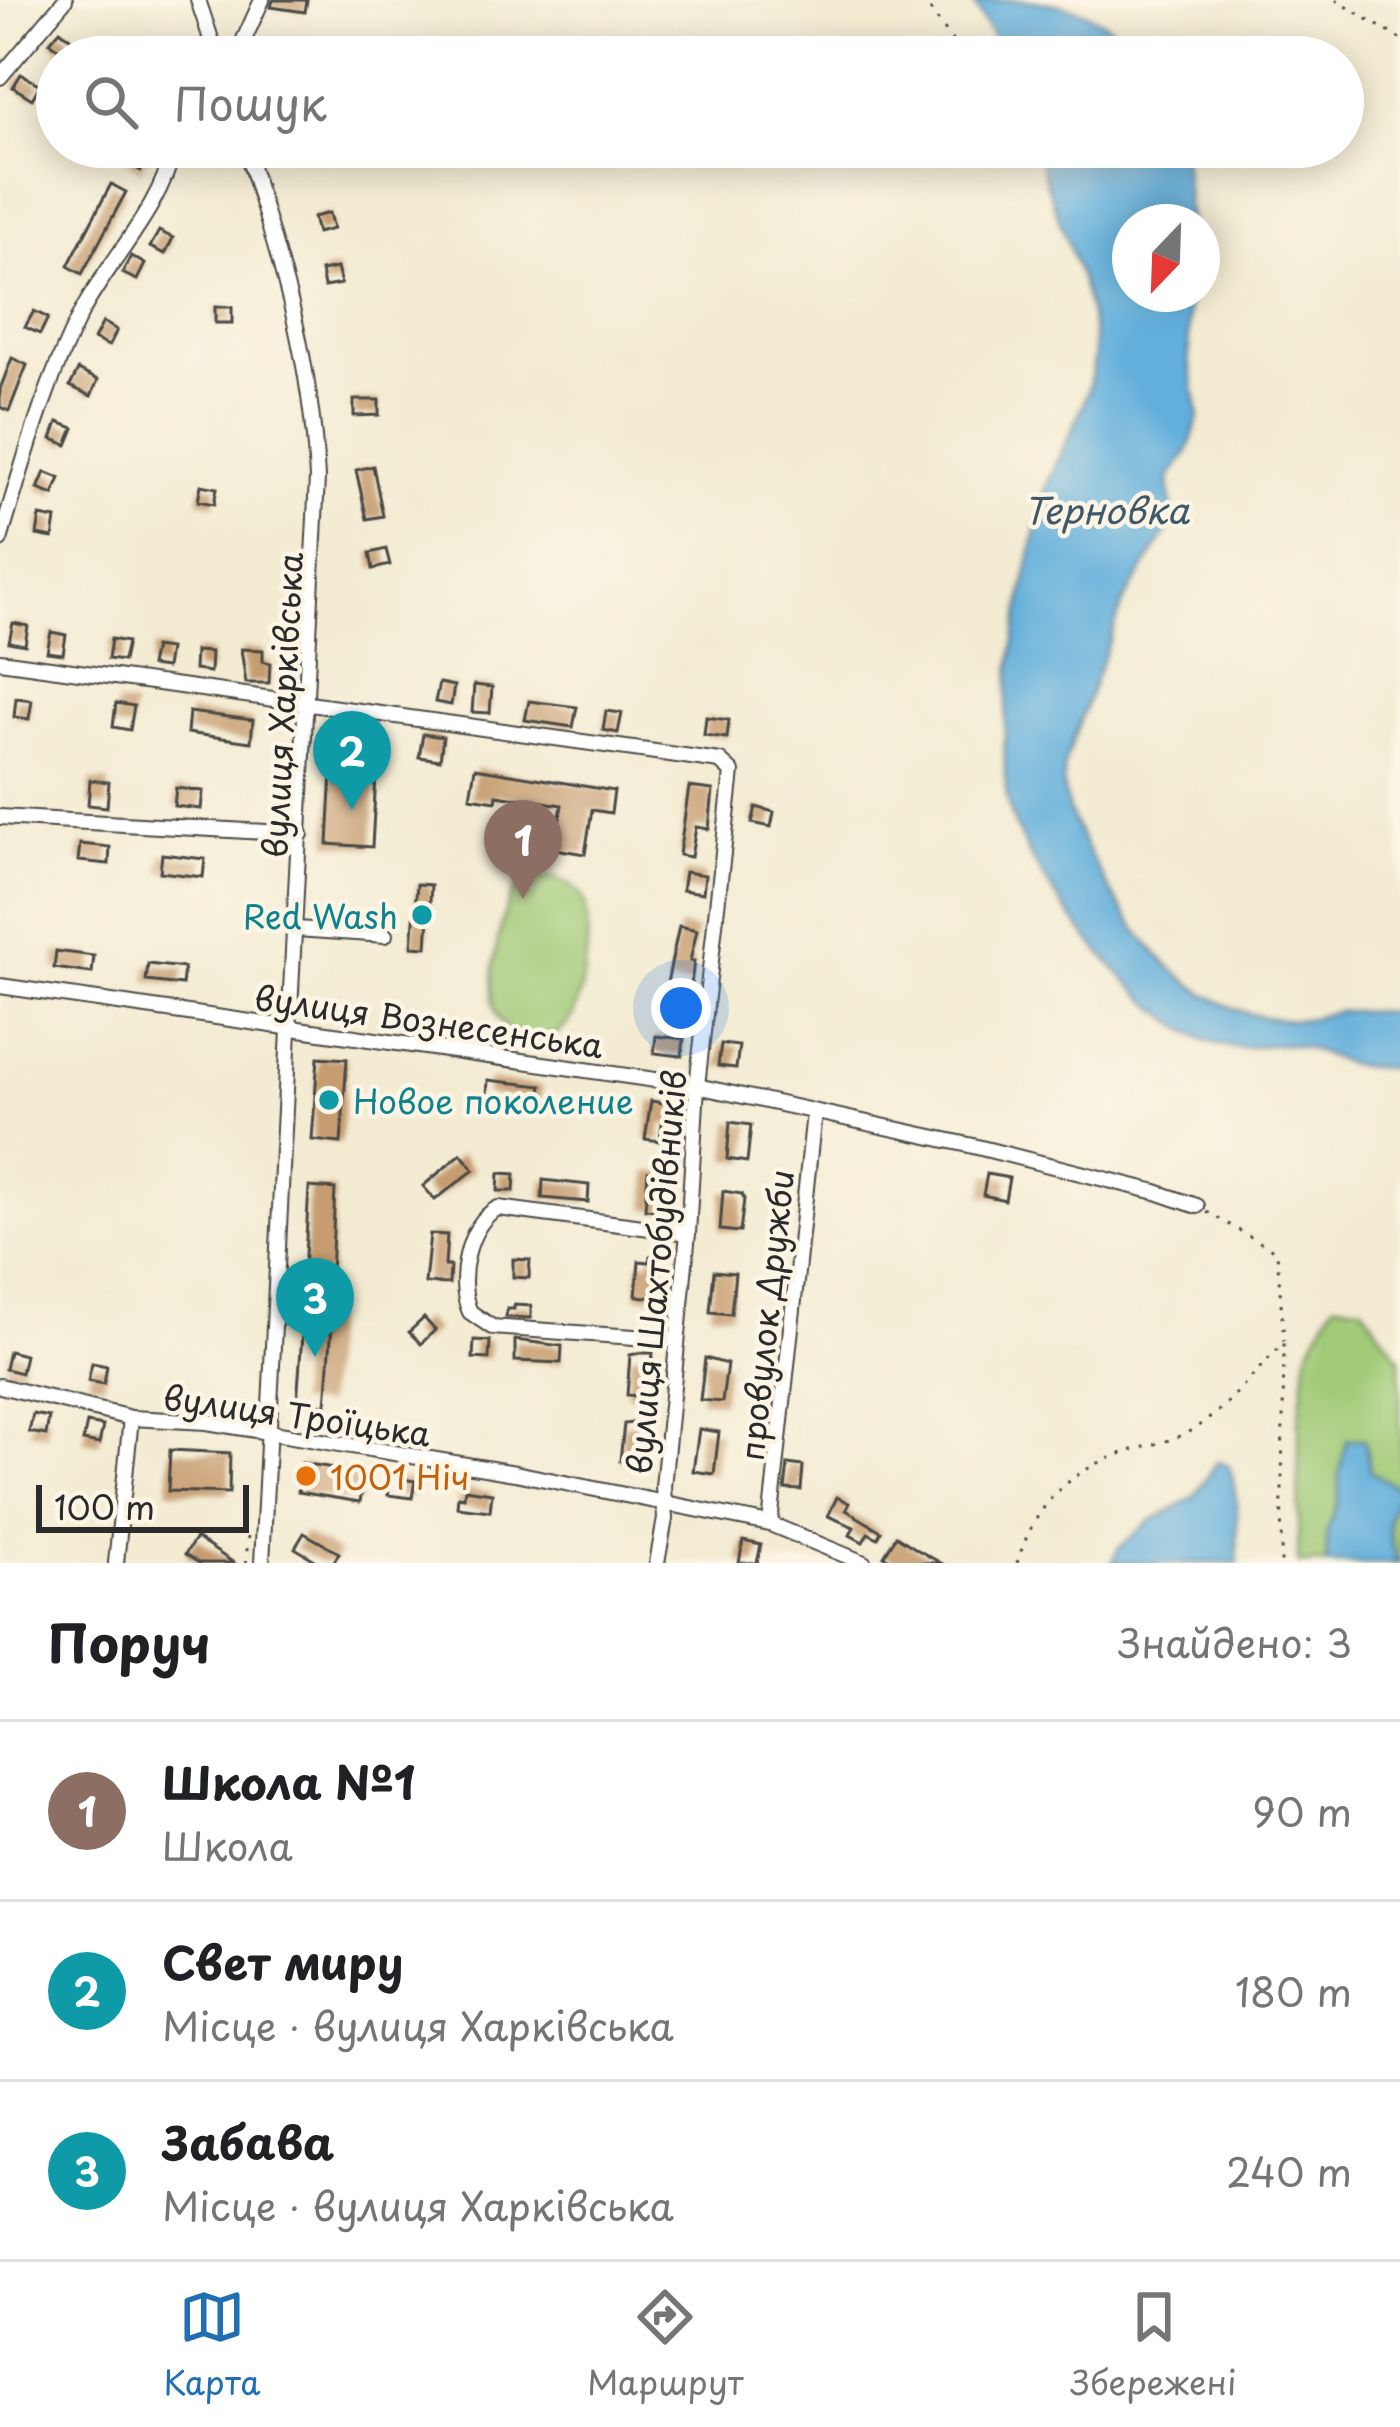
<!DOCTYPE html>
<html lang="uk">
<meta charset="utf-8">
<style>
:root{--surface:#fff;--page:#f2f2f2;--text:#202124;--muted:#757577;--line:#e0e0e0;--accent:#1f6fb2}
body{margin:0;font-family:"Playpen Sans",sans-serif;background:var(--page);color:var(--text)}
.compass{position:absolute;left:1112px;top:204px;width:108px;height:108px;border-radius:50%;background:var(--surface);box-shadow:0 6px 30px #0003;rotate:203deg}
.scale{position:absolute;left:36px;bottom:30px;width:213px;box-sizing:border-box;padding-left:12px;border:6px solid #2b2b2b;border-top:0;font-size:33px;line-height:42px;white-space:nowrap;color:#2b2b2b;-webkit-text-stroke:9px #fcf5e5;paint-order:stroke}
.you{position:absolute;left:681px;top:1008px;width:42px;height:42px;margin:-30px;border:9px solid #fff;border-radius:50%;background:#1a73e8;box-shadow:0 0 0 18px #1a73e833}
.badge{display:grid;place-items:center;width:78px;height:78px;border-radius:50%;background:var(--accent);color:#fff;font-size:39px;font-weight:700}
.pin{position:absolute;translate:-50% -99px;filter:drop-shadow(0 3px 6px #0008)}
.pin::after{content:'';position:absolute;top:63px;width:42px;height:36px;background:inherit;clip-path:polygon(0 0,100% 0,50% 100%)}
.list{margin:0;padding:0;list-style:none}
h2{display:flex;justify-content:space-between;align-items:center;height:156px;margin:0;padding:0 48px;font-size:51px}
h2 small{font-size:39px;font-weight:400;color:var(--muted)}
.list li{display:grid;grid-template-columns:78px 1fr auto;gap:36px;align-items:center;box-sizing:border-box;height:180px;padding:0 48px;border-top:3px solid var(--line)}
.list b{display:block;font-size:45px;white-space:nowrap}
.list p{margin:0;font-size:39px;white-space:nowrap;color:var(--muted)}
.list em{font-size:39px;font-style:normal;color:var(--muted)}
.icon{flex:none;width:66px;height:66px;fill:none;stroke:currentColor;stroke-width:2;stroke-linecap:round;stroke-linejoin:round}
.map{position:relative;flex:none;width:1400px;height:1563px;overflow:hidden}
.search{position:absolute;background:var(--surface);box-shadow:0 6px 30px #0003;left:36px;right:36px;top:36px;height:132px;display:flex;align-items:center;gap:30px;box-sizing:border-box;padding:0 42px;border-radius:66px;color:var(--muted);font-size:45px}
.sheet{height:696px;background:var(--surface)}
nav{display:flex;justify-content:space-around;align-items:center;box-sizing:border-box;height:168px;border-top:3px solid var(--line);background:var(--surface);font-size:33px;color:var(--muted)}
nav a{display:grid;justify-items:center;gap:6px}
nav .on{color:var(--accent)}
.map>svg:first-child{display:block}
</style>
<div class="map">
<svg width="1400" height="1563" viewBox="0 0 1400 1563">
<rect width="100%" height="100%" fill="#fcf5e5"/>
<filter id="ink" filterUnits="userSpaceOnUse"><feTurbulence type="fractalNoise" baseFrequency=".00833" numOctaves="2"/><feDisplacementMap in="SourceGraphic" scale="24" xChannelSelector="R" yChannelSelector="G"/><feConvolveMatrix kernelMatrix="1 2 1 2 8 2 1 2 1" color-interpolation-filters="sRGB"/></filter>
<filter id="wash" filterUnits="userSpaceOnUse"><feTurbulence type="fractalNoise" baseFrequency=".004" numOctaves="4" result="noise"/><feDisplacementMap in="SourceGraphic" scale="48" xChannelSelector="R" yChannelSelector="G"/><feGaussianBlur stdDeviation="2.7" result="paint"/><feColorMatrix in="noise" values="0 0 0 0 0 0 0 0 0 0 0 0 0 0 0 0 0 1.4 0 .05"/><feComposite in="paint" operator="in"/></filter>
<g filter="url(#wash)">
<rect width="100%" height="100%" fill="#f3ebd2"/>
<!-- green -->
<g fill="#a1cb78" stroke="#667b52" stroke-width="3">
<path d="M553,877c12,5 22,9 29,20 13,21 1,106 -13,125 -9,12 -26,19 -41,17 -15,-2 -29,-15 -33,-29 -8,-22 5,-107 23,-123 11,-9 22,-10 35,-10z"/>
<path d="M1334,1303l28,2 38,54v130l-31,-18 -30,2v25l-12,33v32h-29l1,-141 8,-69z"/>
<path d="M1400,1490v73h-1l-6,-11 -6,-40z"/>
</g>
<!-- water -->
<g fill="#62afdc" stroke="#466d84" stroke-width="3">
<path d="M972,0c83,0 118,0 173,57h-141z"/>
<path d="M1037,147h145l7,75h-59v72h58l1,66 10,56 -11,35 -19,28 3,32 -6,22 -43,70 -58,159c-9,37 15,72 31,104 42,79 112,162 212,153 9,-1 18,-6 27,-7 21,-3 44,1 65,1v55c-18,0 -37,0 -54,-5 -17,-5 -35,-16 -52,-18 -33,-3 -54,10 -89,-5 -66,-27 -193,-178 -199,-250 -8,-92 16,-189 34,-279 10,-51 47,-93 53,-145 8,-65 -43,-153 -56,-219z"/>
<path d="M1364,1439l6,32 30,18c-14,26 -16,46 -1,74h-72v-32l12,-33v-25l8,-33z"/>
<path d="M1218,1461l11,5c11,32 7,64 9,97h-126l6,-14 31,-27 45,-25z"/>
</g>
<g id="blocks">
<!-- building -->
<g fill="#c69c6f">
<path d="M273,0h34l-2,12 -34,-5z"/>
<path d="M60,30l17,14 -10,12 -17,-14z"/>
<path d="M21,74l19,11 -8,14 -19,-12z"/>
<path d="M136,147l14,7 -9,17 -14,-8z"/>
<path d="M111,184l15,8 -44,82 -14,-8z"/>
<path d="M329,213l4,16 -16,4 -4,-16z"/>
<path d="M159,231l14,7 -8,16 -15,-7z"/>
<path d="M131,256l14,8 -8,16 -15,-7z"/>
<path d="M337,268l4,16 -17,3 -3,-16z"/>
<rect x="215" y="307" width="17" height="16"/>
<path d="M34,311l14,7 -8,16 -15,-7z"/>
<path d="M103,322l14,8 -8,16 -15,-7z"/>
<path d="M12,358l15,7 -18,46 -9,-4v-18z"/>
<path d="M78,370l20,10 -7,16 -21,-10z"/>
<path d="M354,400h25v15l-25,1z"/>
<path d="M58,422l16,6 -7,17 -15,-6z"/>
<path d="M373,466l10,50 -16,3 -11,-49z"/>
<path d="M45,472l15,6 -7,17 -15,-6z"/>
<path d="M201,485l16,3 -3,16 -16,-3z"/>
<path d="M40,516l16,3 -3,19 -16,-3z"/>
<path d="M386,549l4,16 -17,4 -3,-16z"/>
<path d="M13,623l15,3 -3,19 -16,-3z"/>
<path d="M51,632l15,3 -3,19 -16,-2z"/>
<path d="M111,639l16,3 -4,19 -15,-2z"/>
<path d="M154,647l15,2 -3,19 -16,-2z"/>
<path d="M241,649l22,1v11l7,2 -1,20h-23z"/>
<path d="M195,651l16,1 -1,20 -16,-2z"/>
<path d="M439,683l15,3 -3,19 -16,-3z"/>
<path d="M474,685l18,2 -2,26 -18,-1z"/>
<path d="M16,698l16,2 -3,19 -15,-2z"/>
<path d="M529,701l48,6 -4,20 -48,-7z"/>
<path d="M116,703l18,3 -4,24 -17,-3z"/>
<path d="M606,711l16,2 -4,20 -15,-3z"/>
<path d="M189,712l64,8 -2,22 -64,-9z"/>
<path d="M706,717l23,3 -2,18 -23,-3z"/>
<path d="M423,734l20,3 -3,23 -21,-3z"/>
<path d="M333,752l31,1 -1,21 13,1 -4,72 -44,-3z"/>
<path d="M475,768l139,23 -3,22 -19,-3 -7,44 -30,-5 7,-44 -65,-10 -1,6 -26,-4z"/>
<path d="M90,780l19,2 -2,25 -19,-2z"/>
<path d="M689,787l24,3 -4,39 -13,-2 -5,30 -12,-2z"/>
<path d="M176,788l27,3 -2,18 -27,-3z"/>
<path d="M756,807l18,5 -3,15 -19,-4z"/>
<path d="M80,844l30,3 -1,17 -31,-3z"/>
<path d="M162,854l43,5 -2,18 -43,-5z"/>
<path d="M685,872l20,3 -2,18 -21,-3z"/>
<path d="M417,884l14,1 -4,62 -15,-1z"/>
<path d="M679,926l18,4 -7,31h4l-3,24 -24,-2z"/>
<path d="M56,951l38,5 -2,17 -38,-5z"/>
<path d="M148,964l36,4 -2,17 -36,-4z"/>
<path d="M656,1036l28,3 -2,17 -28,-3z"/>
<path d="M721,1044l18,2 -3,22 -18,-2z"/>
<path d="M318,1057l29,2 -6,84 -29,-3z"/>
<path d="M488,1080l54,6 -2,14 -53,-5z"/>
<path d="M651,1101l24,4 -2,20 -11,-1 -2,17 -15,-2z"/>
<path d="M730,1122l21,3 -4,37 -20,-3z"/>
<path d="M461,1154l13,16 -39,30 -12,-14z"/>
<path d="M648,1171l21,2 -3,38 -21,-2z"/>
<path d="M499,1173l16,1 -1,17h-16z"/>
<path d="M987,1174l22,4 -4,22 -22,-5z"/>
<path d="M543,1180l46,5 -1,17 -46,-4z"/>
<path d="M309,1187l26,2 -4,85 -27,-1z"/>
<path d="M723,1191l19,3 2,5 -4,33 -20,-2z"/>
<path d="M430,1234l17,1 -2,31h5l-1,18 -24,-1z"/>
<path d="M650,1256l11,1 -3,41 -22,-2 3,-35 10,1z"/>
<path d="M513,1259l17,1 -1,18 -16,-1z"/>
<path d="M714,1271l21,2 -4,41 -21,-2z"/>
<path d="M514,1305l17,1v12l-25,-1 1,-8h7z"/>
<path d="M304,1308l29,2 -7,95 -29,-2z"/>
<path d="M424,1318l11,12 -14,14 -12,-12z"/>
<path d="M474,1340l16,1 -1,18 -16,-1z"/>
<path d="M515,1340l47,6 -1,17 -46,-2z"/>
<path d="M9,1351l16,4 -4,18 -16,-4z"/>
<path d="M640,1353h13l-4,44 -22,-2 3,-40z"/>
<path d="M705,1358l22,6 -5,38 -22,-2z"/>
<path d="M92,1363l15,3 -3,18 -16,-3z"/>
<path d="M33,1414l16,3 -3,18 -17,-3z"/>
<path d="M87,1423l16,3 -4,18 -16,-3z"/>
<path d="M632,1423l13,1 -4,39 -21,-2 4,-37z"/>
<path d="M699,1429l20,3 -5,42 -21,-3z"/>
<path d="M170,1450l60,3 -1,40 -61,-2z"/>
<path d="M302,1463l63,10 -5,29 -62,-10z"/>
<path d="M788,1464l15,2 -2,24 -16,-1z"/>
<path d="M391,1477l24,4 -3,17 -24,-3z"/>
<path d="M465,1489l27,4 -2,18 -33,-4 1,-11 6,1z"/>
<path d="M837,1497l12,6 -3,7 35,21 -3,7 -10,-5 -5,9 -13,-7 4,-8 -26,-11z"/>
<path d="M304,1533l35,20 -6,10h-13l-25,-15z"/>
<path d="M896,1536l22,14 23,13h-45l-12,-7z"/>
<path d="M196,1538l38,25h-35l-14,-9z"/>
<path d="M743,1541l18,4 -4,18h-18z"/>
</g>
</g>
</g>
<g filter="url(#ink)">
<use href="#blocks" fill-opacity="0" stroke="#494844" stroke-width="3"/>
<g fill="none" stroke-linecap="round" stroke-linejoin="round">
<!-- minor casing -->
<g stroke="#494844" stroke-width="18">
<g id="minor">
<path d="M198,0l19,57"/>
<path d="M197,57l14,-18"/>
<path d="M236,57l26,-57"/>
<path d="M0,77l65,-77"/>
<path d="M245,147c36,115 66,209 72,331l-55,1085"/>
<path d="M0,540c23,-76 44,-154 80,-225 29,-55 81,-106 94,-168"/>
<path d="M0,661l720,100 12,11 -35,314 -9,147 -25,254 2,32 -8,44"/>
<path d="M0,817l301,17"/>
<path d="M296,929l89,6"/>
<path d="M0,986l697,100 272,59 187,47 41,14"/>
<path d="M677,1340l-185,-13 -22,-15c-14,-29 -3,-89 28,-104l190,25"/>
<path d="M0,1386l131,32 76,4 308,51 255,51 94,39"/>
<path d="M770,1524l44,-411"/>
<path d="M116,1563l15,-145"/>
</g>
</g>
<!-- path -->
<g stroke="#494844" stroke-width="3" stroke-dasharray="3 9" stroke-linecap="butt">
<path d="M923,0l41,57"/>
<path d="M1336,0l64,39"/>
<path d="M1207,1212l70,40 7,89"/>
<path d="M246,1563l2,-28"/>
<path d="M1017,1563c17,-55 47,-89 103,-109 20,-7 42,-10 62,-19 42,-19 69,-61 102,-92l-3,220"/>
</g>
<!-- minor -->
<use href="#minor" stroke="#fff" stroke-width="14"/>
</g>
</g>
<!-- markers -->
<g fill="#0f9aa8" stroke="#fcf5e5" stroke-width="4.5">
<circle cx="422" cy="915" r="12"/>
<circle cx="329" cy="1100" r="12"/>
</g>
<circle fill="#e8710a" stroke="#fcf5e5" stroke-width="4.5" cx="306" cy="1476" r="12"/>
<g text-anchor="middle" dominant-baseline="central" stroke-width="9" stroke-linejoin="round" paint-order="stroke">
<!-- street labels -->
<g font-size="33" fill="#2b2b2b" stroke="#fcf5e5">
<text transform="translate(281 705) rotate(-87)">вулиця Харківська</text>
<text transform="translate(429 1020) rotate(8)">вулиця Вознесенська</text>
<text transform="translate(655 1272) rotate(-85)">вулиця Шахтобудівників</text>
<text transform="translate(765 1315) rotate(-84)">провулок Дружби</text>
<text transform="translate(297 1414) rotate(8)">вулиця Троїцька</text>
</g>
<!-- culture labels -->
<g font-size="33" fill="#0d838f" stroke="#fcf5e5" text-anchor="end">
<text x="398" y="915">Red Wash</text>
<text x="353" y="1100" text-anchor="start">Новое поколение</text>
</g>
<!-- food labels -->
<g font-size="33" fill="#c56008" stroke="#fcf5e5" text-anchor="start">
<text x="330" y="1476">1001 Ніч</text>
</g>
<!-- water labels -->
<g font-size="36" font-style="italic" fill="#3e5969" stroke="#fcf5e5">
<text x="1106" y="509">Терновка</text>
</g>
</g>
</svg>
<svg class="compass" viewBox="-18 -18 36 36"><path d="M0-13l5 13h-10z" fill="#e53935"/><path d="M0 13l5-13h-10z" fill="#757577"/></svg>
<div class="scale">100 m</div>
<div class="you"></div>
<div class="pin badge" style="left:523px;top:899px;background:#8d6e63">1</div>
<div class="pin badge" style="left:352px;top:810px;background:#0f9aa8">2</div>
<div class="pin badge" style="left:315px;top:1357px;background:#0f9aa8">3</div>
<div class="search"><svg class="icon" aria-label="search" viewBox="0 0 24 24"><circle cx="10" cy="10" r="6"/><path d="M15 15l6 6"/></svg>Пошук</div>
</div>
<section class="sheet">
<h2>Поруч<small>Знайдено: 3</small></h2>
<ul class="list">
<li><span class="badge" style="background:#8d6e63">1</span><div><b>Школа №1</b><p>Школа</p></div><em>90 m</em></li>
<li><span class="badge" style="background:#0f9aa8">2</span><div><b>Свет миру</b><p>Місце · вулиця Харківська</p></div><em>180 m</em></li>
<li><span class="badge" style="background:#0f9aa8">3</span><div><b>Забава</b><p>Місце · вулиця Харківська</p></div><em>240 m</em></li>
</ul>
</section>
<nav>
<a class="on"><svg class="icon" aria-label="map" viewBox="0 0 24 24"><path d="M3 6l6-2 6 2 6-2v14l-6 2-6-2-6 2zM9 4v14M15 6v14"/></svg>Карта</a>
<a><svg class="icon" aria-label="directions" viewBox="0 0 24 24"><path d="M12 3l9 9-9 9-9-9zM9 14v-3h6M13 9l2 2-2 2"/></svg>Маршрут</a>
<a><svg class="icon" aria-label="saved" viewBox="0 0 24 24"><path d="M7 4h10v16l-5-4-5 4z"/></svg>Збережені</a>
</nav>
